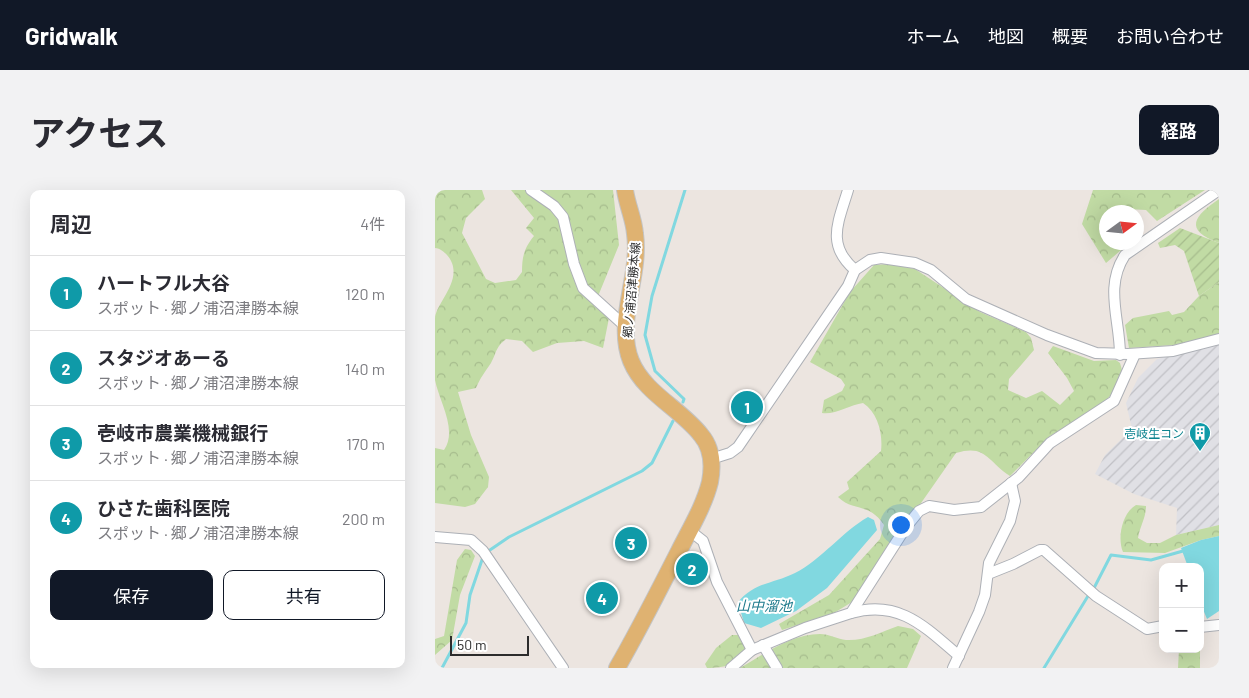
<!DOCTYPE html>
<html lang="ja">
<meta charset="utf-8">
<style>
:root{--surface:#fff;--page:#f2f2f3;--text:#2b2b33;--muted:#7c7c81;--line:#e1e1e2;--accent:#111827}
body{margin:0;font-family:Barlow,"Noto Sans JP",sans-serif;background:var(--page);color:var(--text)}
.controls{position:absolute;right:15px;bottom:15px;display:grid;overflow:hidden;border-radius:10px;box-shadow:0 5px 20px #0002}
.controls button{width:45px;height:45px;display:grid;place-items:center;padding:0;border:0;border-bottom:1px solid var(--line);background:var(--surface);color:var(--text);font:25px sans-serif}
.compass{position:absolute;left:664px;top:15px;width:45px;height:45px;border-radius:50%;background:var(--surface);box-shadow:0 5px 20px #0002;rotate:75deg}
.scale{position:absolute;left:15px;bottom:12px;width:79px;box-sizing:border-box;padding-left:5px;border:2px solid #2c2c2c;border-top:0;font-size:14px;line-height:18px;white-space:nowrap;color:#2c2c2c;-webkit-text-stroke:4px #fff;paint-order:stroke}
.you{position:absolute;left:465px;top:334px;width:18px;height:18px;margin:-12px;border:4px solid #fff;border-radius:50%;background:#1a73e8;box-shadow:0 0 0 8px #1a73e833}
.badge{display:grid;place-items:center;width:32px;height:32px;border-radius:50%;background:var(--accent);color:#fff;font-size:16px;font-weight:700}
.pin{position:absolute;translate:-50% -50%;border:2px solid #fff;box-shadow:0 1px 5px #0006}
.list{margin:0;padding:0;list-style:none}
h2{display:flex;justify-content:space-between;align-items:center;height:65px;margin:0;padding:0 20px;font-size:21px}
h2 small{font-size:16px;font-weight:400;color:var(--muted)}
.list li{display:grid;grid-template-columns:32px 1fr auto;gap:15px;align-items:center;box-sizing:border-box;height:75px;padding:0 20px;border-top:1px solid var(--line)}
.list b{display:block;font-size:19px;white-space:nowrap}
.list p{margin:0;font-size:16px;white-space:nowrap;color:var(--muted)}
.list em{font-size:16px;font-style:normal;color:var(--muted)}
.actions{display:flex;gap:10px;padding:15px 20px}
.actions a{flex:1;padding:11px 0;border:1px solid var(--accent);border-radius:10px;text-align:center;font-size:18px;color:var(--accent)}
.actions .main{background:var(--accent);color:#fff}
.map{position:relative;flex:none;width:784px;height:478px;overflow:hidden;border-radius:10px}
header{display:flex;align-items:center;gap:30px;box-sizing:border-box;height:70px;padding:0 25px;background:var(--accent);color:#fff}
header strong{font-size:24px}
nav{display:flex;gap:28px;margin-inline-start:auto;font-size:18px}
.intro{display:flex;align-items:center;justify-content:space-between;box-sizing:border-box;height:120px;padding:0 30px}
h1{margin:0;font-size:35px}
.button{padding:12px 22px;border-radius:10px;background:var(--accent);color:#fff;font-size:18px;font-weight:700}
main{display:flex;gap:30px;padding:0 30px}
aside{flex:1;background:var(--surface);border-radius:10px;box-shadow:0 5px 20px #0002}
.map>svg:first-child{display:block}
</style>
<header>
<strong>Gridwalk</strong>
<nav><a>ホーム</a><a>地図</a><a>概要</a><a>お問い合わせ</a></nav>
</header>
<div class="intro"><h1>アクセス</h1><a class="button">経路</a></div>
<main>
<aside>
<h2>周辺<small>4件</small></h2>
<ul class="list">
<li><span class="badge" style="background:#0f9aa8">1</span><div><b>ハートフル大谷</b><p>スポット · 郷ノ浦沼津勝本線</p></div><em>120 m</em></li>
<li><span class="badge" style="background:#0f9aa8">2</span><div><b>スタジオあーる</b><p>スポット · 郷ノ浦沼津勝本線</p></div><em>140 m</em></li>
<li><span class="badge" style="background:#0f9aa8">3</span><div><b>壱岐市農業機械銀行</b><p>スポット · 郷ノ浦沼津勝本線</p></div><em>170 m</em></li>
<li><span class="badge" style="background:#0f9aa8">4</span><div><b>ひさた歯科医院</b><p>スポット · 郷ノ浦沼津勝本線</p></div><em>200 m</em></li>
</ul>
<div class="actions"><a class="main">保存</a><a>共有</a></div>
</aside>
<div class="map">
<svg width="784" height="478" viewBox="0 0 784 478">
<defs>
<pattern id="industrial-furrows" width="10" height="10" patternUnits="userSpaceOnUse" patternTransform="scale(1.25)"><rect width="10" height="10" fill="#e0e0e5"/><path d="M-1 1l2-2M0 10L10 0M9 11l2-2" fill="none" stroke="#c0c0c5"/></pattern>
<pattern id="forest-crowns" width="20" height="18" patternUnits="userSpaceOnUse" patternTransform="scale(1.25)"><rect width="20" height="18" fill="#c1dba4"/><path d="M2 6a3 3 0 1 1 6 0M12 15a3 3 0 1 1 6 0" fill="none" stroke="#a6bc8d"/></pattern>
<pattern id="garden-furrows" width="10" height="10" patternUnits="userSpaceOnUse" patternTransform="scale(1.25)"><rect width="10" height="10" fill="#c1dba4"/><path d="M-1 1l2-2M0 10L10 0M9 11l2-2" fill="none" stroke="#a6bc8d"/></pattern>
</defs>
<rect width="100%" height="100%" fill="#ece5e0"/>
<!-- industrial -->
<path fill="url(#industrial-furrows)" d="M784,154v181l-43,10 1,-27 -43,-14 -39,-20 10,-19 27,-26 -6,-26 12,-25 19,-19z"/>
<!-- forest -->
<g fill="url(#forest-crowns)">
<path d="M0,0h47l3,9 -19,19 -4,15 24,46 9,4 21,-3 6,-8c0,-15 2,-24 12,-36l-8,-8 8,-10 -23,-28h102l6,55 -25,61 15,12 -6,30 -19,-7 -27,2 -24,9 -11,-11 -16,-2c-11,9 -9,13 -15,24 -6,9 -11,15 -15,25l-18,4 13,43 18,42 -1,10 -13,17 -10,3 -30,-4v-55l9,2c14,-20 -5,-49 -9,-70 0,-16 0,-43 0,-61 0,-16 32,-41 12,-64 -3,-3 -7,-7 -12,-7z"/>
<path d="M658,0h112l-48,31 -11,-11 -19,-1 -20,3v30l19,1 1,2 -21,18 -24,-39z"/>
<path d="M784,9v44c-36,-13 -25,-27 0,-44z"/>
<path d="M454,74l26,5 65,43 46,20 5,6 3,12 -25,29 -1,11 18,8 16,-7 18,14 14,-14 -7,-13 -19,-25 5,-7 41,15 22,-1 4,3 2,7 -8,21 -10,12 -54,33 -40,40c-23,-15 -24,-32 -54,-23l-104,149 -18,11 -52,17 -3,-6 50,-29 51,-56 4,-14c-15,-23 -31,-13 -46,-28l11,-8 -2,-7 34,-31c2,-17 -3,-38 -18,-48 -13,2 -28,12 -41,10l2,-13 18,-9 3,-6 -4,-6 -31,-17 40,-70 24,-27z"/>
<path d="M784,92v52l-44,11 -46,3 -4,-23 8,-7 36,-7 3,4 12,-3 15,-16z"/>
<path d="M701,315l10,1c0,12 -6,20 -8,32l9,5h13l16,-8 43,-10v11l-18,4 -36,13 -42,-1c-6,-14 -1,-39 13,-47z"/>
<path d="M30,359l6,1 4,6 -15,39 -8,45 -17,15v-16l9,-3 13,-76z"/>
<path d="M463,436l15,3 8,7 -14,32h-167c24,-14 51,-34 80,-34 9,0 18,5 26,6 19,1 35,-8 52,-14z"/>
<path d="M297,445h6l8,13c-8,17 -22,20 -39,20l-2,-4 11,-16z"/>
<path d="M744,459h21v19h-22z"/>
</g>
<!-- garden -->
<path fill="url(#garden-furrows)" d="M745,38l39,15v39l-20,14 -15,-45 -9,-6 -15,3 -2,-5z"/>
<!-- water -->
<g fill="#81d8e0">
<path d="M433,327l6,3 3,10 -50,58 -31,23 -35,17 -17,-5 -6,-21c17,-20 35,-18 57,-29 26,-13 48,-42 73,-56z"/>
<path d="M784,346v75l-12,8 -7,-17v-35h-12l-7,-19 20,-8z"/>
</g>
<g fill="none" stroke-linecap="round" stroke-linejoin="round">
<!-- stream -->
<g stroke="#81d8e0" stroke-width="3">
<path d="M248,212l1,-3 -29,-28 -10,-36 7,-39 33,-106"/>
<path d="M52,362l22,-15 133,-66 10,-8 21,-42"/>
<path d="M658,400l18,-35 40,5 32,-9"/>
<path d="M7,478l24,-45 4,-28 13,-38"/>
<path d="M609,478l44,-72"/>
</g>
<!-- street casing -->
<g stroke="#adb0b6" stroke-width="12">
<g id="street">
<path d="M96,0l23,16 9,11 11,47 9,24 43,39"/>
<path d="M413,0c-10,33 -22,55 7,80"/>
<path d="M685,165c0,-36 -16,-68 5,-100l94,-65"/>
<path d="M276,269l19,-6 8,-6 110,-161 7,-16 15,-10 11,-2 34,5 16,7 35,29 81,36 49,18 32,1 45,-3 46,-12"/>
<path d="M254,340l14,11 14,41 35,68 53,-22 46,-15 55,-86 13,-16 10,-5 25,4 27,-3 38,-30 31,-34 64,-42 21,-47"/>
<path d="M0,347l36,3 12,11 80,117"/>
<path d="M553,384l25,-10 27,-14h4l52,46 51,33 16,-3"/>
<path d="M416,423c48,-14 74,14 108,43"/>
<path d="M765,437l19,-2"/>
<path d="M328,455l14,23"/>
<path d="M296,478l21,-18"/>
<path d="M518,478l26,-56 6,-17 4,-32 21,-42 5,-20 -4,-18"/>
</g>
</g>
<!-- primary casing -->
<g stroke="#c4c4c4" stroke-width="18">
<path id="primary" d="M182,478c22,-38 42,-78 62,-117 11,-22 25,-45 31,-69 3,-16 2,-34 -9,-47 -20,-26 -57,-42 -70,-74 -16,-40 10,-85 4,-127 -1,-15 -8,-29 -10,-44"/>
</g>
<!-- street -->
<use href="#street" stroke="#fff" stroke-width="10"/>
<!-- primary -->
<use href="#primary" stroke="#dfb271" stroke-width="16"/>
</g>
<!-- icons -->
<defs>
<g id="building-pin" transform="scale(1.125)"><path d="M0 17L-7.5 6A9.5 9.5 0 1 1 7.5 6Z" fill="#0f9aa8" stroke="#fff"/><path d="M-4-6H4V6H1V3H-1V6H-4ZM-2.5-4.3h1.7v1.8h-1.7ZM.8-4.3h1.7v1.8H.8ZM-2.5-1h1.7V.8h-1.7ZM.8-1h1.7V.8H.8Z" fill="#fff"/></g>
</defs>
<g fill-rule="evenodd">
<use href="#building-pin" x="765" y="243"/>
</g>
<g text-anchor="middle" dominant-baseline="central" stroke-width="4" stroke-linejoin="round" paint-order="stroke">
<!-- street labels -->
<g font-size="12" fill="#2c2c2c" stroke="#fff">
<text transform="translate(196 100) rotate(-85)">郷ノ浦沼津勝本線</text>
</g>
<!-- culture labels -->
<g font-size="12" fill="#0d838f" stroke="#fff" text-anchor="end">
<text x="749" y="243">壱岐生コン</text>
</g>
<!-- water labels -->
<g font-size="14" font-style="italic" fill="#1f7b8d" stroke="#fff">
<text x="329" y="415">山中溜池</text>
</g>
</g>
</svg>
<div class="controls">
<button>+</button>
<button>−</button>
</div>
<svg class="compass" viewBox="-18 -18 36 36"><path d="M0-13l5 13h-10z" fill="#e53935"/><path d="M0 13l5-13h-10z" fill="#7c7c81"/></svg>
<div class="scale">50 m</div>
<div class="you"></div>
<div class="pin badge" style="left:312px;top:217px;background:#0f9aa8">1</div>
<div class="pin badge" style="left:257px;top:379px;background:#0f9aa8">2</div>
<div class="pin badge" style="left:196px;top:353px;background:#0f9aa8">3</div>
<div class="pin badge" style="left:167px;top:408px;background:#0f9aa8">4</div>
</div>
</main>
